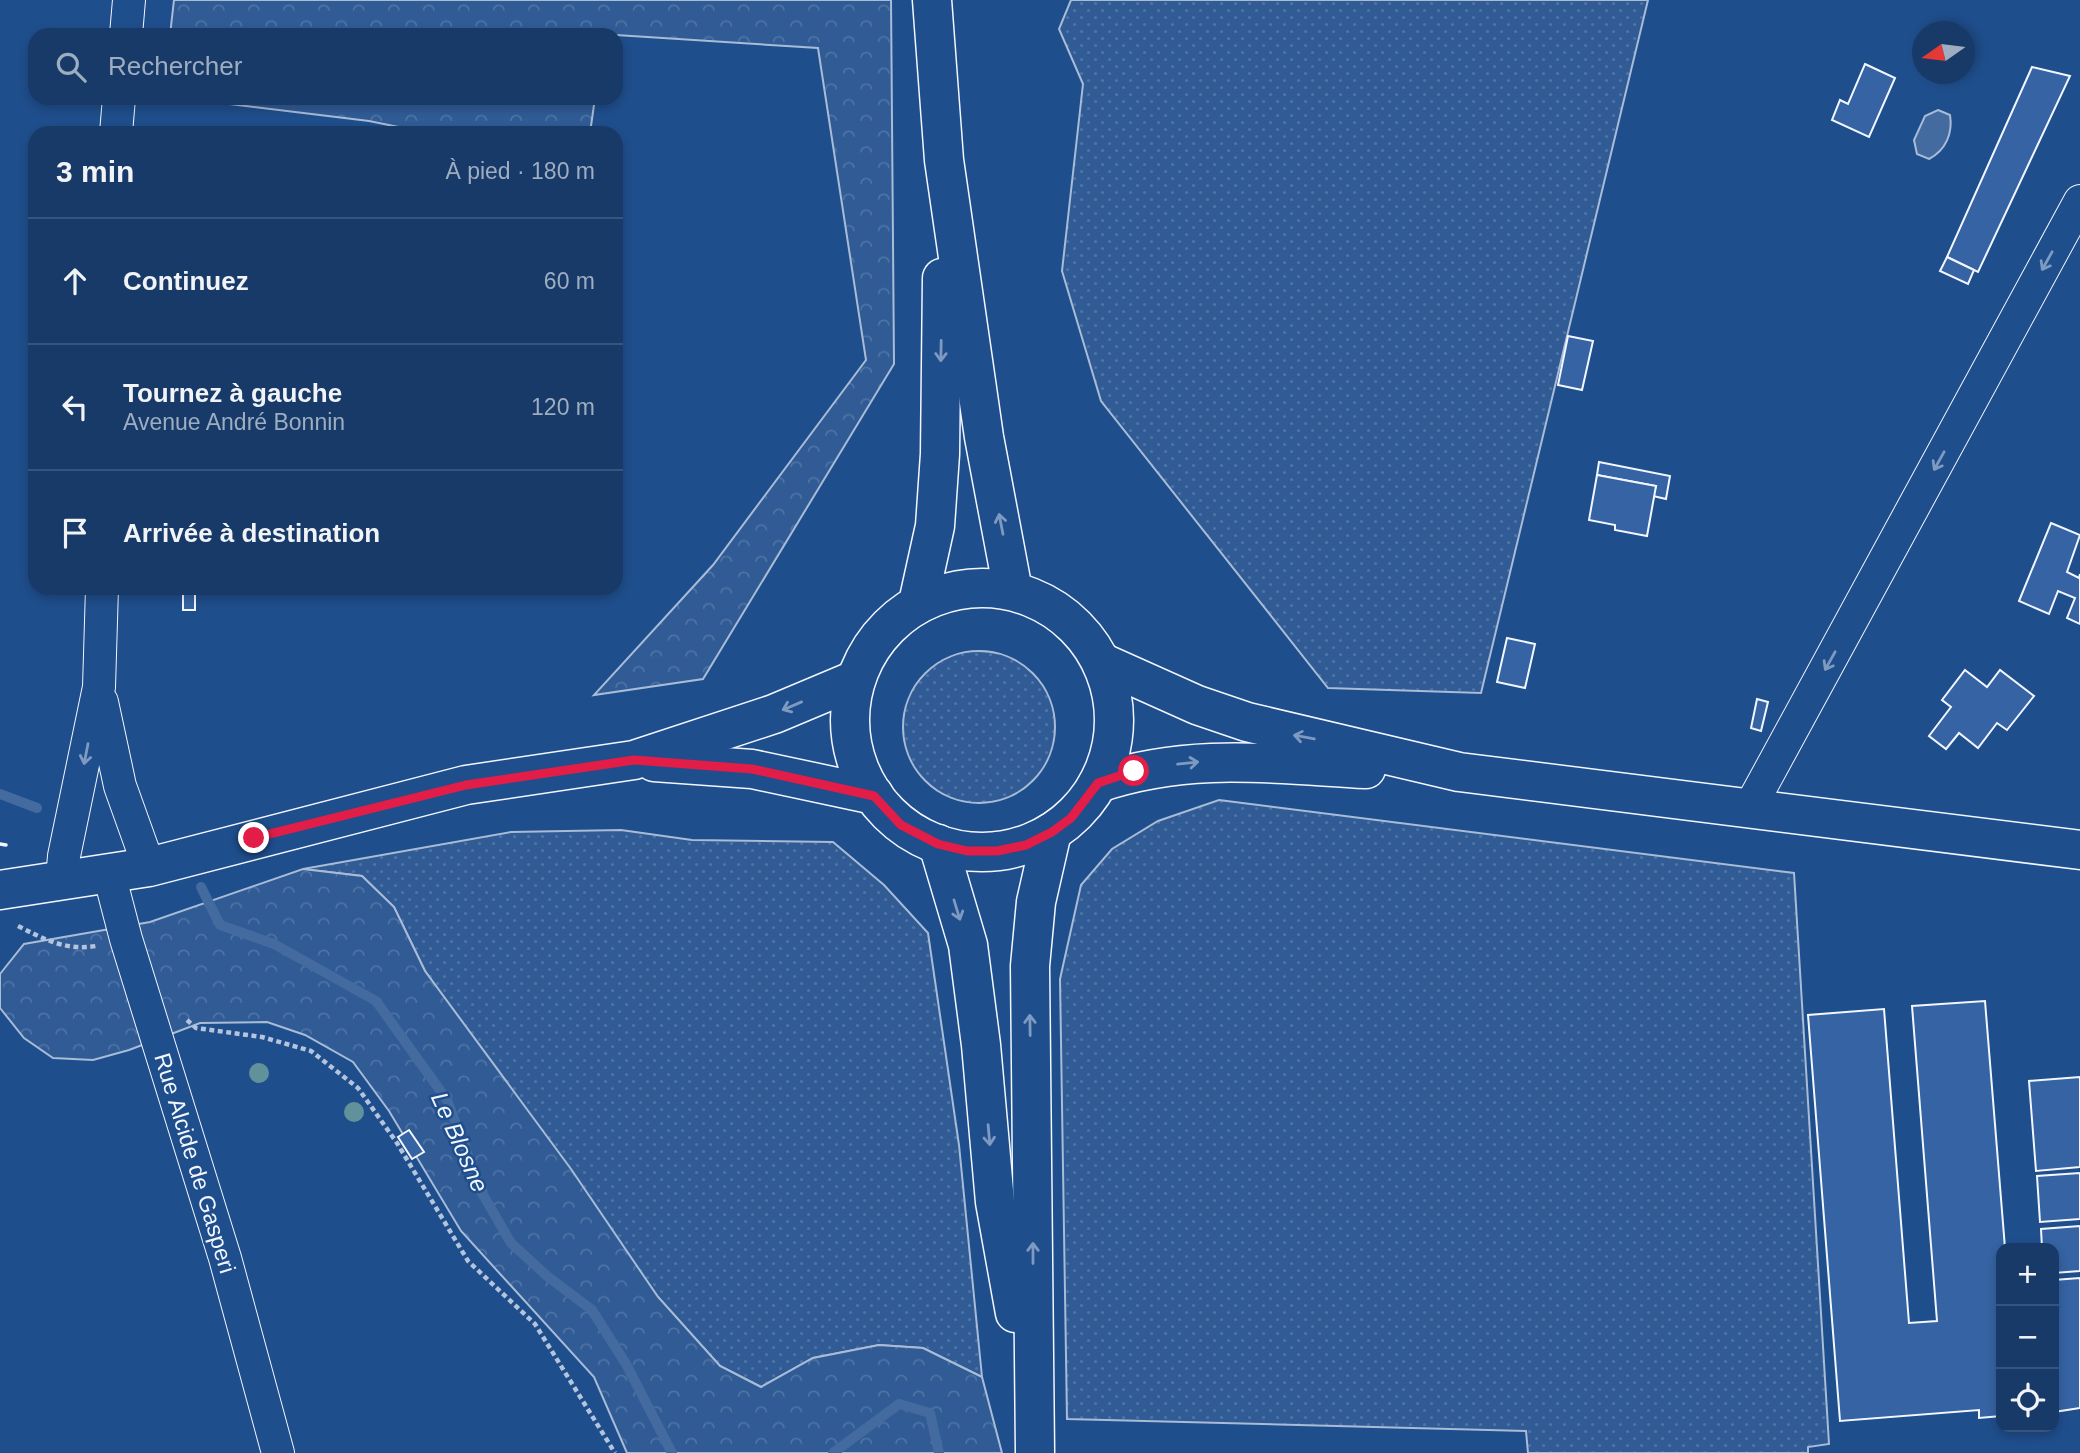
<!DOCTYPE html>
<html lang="fr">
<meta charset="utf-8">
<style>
:root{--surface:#173a69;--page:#244571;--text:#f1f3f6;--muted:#9eadc0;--line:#36547d}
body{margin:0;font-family:Helvetica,sans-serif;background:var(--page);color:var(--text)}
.controls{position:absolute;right:21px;bottom:21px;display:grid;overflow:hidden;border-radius:14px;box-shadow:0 4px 10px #0003}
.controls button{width:63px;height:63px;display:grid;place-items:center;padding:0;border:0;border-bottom:2px solid var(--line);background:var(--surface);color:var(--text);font:35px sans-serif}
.compass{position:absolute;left:1912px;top:21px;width:63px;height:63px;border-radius:50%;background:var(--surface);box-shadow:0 4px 10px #0003;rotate:256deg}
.stop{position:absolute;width:21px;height:21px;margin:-16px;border:5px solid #e11d48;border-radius:50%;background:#fff}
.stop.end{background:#e11d48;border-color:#fff;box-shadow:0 2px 7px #0008}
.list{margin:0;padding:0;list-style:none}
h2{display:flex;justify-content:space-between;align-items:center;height:91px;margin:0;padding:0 28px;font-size:30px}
h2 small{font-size:23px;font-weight:400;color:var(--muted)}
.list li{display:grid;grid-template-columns:46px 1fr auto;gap:21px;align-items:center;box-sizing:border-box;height:126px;padding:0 28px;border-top:2px solid var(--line)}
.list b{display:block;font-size:26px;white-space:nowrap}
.list p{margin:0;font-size:23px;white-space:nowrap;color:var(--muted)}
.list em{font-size:23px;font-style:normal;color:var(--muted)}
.icon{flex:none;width:38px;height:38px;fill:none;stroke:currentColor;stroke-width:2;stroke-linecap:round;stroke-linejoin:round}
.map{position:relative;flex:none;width:2080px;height:1453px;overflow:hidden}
.search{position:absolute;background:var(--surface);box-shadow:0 4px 10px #0003;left:28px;top:28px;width:595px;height:77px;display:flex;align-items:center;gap:18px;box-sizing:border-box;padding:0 24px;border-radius:21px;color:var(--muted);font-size:26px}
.panel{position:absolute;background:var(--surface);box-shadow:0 4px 10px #0003;left:28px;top:126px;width:595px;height:469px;border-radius:21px}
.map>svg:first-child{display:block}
</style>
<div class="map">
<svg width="2080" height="1453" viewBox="0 0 2080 1453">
<defs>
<pattern id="grass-dots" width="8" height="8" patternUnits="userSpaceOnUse" patternTransform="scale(1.75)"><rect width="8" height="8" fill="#305b95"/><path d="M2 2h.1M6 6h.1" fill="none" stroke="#4e73a5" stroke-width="1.8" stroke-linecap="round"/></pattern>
<pattern id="forest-crowns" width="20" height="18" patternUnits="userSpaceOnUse" patternTransform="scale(1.75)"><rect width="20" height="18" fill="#305b95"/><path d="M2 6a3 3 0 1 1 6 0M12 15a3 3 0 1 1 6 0" fill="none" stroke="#4e73a5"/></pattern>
</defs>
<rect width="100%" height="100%" fill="#1f4e8c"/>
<!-- grass -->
<g fill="url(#grass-dots)" stroke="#a8bbd7" stroke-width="2">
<path d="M1071,0h577l-167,693 -153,-5 -227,-287 -39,-130 21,-187 -24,-55z"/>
<circle cx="979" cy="727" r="76"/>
<path d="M1219,800l575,73 35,571 -21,3v6h-280l-2,-22 -459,-12 -7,-440 21,-94 31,-36 46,-28z"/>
<path d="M621,830l71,10 141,2 51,43 44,48 31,212 23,232 -59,-29 -44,-3 -66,13 -52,29 -41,-21 -62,-69 -233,-326 -31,-64 -32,-31 -59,-7 208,-37z"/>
</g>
<!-- forest -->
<g fill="url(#forest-crowns)" stroke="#a8bbd7" stroke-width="2">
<path d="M174,0h717l3,364 -191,315 -109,16 119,-130 153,-205 -48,-312 -202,-13h-446z"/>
<path d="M180,98h415l-5,35h-162l-59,-12z"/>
<path d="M303,869l59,7 32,31 31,64 146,198 87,128 62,69 41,21 52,-29 66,-13 44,3 59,29 20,76h-375l-33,-76 -133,-146 -72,-120 -36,-49 -48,-27 -38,-13 -67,1 -71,27 -36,10 -40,-2 -29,-20 -24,-30v-34l24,-30 126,-22z"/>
</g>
<!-- water -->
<path fill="#446ba0" stroke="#a8bbd7" stroke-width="2" d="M1938,110l12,5c3,18 -4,35 -21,44l-12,-5 -3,-14 11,-24z"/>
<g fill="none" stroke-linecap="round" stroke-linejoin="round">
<!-- stream -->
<g stroke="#446ba0" stroke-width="10">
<path d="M0,794l37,14"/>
<path d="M201,887l19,38 54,19 102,57 71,99 35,93 29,50 36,33 45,34 34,54 46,89"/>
<path d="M833,1453l66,-49 31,9 9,40"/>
</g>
</g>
<!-- building -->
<g fill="#3563a3" stroke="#f2f6ff" stroke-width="2">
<path d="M1865,64l30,14 -26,59 -37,-17 8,-20 8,4z"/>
<path d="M2032,67l38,9 -92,196 -31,-15z"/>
<path d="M1947,257l27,13 -6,14 -28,-13z"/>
<path d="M1568,336l25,5 -11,49 -24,-5z"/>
<path d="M1599,462l71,14 -4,23 -13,-3 3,-10 -59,-11z"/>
<path d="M1597,475l59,11 -9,50 -32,-6v-5l-26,-5z"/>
<path d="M2051,523l29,12 -13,37 12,6 1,-4v50l-13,-6 8,-20 -17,-7 -9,23 -30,-13z"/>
<rect x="183" y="588" width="12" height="22"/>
<path d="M1507,638l28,6 -10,44 -28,-6z"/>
<path d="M1965,670l22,17 13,-17 34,26 -27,34 -10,-7 -19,25 -19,-15 -13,16 -17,-13 22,-29 -9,-7z"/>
<path d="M1757,699l11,3 -7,29 -10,-3z"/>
<path d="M1985,1001l20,247h-4v168l-22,2v-8l-139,11 -32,-406 76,-6 25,314 28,-2 -25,-315z"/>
<path d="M2080,1077v90l-44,4 -7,-90z"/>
<path d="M409,1130l15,22 -12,7 -14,-22z"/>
<path d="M2080,1173v46l-40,3 -3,-46z"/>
<path d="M2080,1226v45l-26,2v-25h-12l-1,-19z"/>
<path d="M2080,1278v130l-26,4v-132z"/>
</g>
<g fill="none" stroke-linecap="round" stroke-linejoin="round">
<!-- street casing -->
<g stroke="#f2f6ff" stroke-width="34">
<g id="street">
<path d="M126,35l3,-35"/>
<path d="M116,133l3,-35"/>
<path d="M102,702l18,84 29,81"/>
<path d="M1749,809l331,-608"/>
<path d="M109,874l17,65 99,319 53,195"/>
<path d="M62,880l2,-24 35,-169 3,-99"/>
</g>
</g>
<!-- secondary casing -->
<g stroke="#f2f6ff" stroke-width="41">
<g id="secondary">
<path d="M932,0l12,160 40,277 29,154"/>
<circle cx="982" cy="720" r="132"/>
<path d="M918,603l17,-77 5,-72 2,-176"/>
<path d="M1101,662l96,43 50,17 212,50 621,78"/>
<path d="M654,762l98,7 122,26"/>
<path d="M1098,783c92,-31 174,-19 268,-14"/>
<path d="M938,844l30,101 13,100 14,157 20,111"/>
<path d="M0,890l149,-23 317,-82 168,-25 140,-46 81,-34"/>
<path d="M1035,1453l-5,-487 6,-64 16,-70"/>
</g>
</g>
<!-- path -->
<g stroke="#b3c4dc" stroke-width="4.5" stroke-dasharray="5 3.5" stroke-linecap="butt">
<path d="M18,926c26,13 47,25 78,20"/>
<path d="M187,1020l9,8 66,9 49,14 47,37 39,55 71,118 67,63 80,129"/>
</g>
<!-- street -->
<use href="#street" stroke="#1f4e8c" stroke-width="32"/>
<!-- secondary -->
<use href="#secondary" stroke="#1f4e8c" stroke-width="38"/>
<!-- wall -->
<path stroke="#f2f6ff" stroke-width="3.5" d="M0,844l6,1"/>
</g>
<!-- trees -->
<g fill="#61919a">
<circle cx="259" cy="1073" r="10"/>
<circle cx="354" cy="1112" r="10"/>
</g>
<!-- one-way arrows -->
<defs><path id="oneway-shaft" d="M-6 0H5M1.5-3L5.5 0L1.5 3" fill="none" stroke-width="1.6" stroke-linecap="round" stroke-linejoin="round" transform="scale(1.75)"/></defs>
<g stroke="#7e9ac0">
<use href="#oneway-shaft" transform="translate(2047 261) rotate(119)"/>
<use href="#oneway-shaft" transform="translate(941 351) rotate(91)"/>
<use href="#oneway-shaft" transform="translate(1939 461) rotate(119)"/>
<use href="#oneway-shaft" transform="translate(1001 524) rotate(-101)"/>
<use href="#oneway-shaft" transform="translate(1830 661) rotate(119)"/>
<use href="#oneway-shaft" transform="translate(792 706) rotate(157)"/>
<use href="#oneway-shaft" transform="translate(1304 737) rotate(-170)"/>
<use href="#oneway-shaft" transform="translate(86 754) rotate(101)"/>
<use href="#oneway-shaft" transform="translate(1188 763) rotate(-6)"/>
<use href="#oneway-shaft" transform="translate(957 910) rotate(73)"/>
<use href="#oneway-shaft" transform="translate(1030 1025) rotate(-91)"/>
<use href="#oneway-shaft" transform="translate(989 1135) rotate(85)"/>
<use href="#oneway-shaft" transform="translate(1033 1253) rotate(-90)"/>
</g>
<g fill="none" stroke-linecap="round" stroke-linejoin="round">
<!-- route -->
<path stroke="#e11d48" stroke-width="9" d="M254,838l212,-53 168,-25 118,9 122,27 27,29 37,19 29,7h30l29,-6 26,-13 19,-14 27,-35 36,-12"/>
</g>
<g text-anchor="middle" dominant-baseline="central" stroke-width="5" stroke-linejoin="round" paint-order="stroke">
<!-- street labels -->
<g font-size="23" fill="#f2f6ff" stroke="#1f4e8c">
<text transform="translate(195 1163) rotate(73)">Rue Alcide de Gasperi</text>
</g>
<!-- water labels -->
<g font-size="24" font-style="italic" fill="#f2f6ff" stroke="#1f4e8c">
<text transform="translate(460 1142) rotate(66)">Le Blosne</text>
</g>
</g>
</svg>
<div class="controls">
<button>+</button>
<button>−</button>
<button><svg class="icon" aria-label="locate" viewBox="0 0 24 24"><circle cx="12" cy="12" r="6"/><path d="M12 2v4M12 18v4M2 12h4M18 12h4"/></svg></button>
</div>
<svg class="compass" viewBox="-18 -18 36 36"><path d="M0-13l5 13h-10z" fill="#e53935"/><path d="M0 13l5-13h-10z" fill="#9eadc0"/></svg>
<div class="stop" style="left:1134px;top:771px"></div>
<div class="stop end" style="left:254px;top:838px"></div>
<div class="search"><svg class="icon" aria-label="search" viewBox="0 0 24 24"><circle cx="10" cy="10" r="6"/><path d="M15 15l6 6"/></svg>Rechercher</div>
<section class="panel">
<h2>3 min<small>À pied · 180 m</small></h2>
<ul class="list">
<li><svg class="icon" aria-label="ahead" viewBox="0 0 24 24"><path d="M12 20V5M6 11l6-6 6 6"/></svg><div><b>Continuez</b></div><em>60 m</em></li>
<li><svg class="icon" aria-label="left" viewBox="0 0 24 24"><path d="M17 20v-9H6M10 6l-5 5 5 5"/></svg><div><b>Tournez à gauche</b><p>Avenue André Bonnin</p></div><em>120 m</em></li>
<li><svg class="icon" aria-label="arrive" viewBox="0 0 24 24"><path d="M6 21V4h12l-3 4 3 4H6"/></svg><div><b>Arrivée à destination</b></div></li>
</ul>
</section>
</div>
